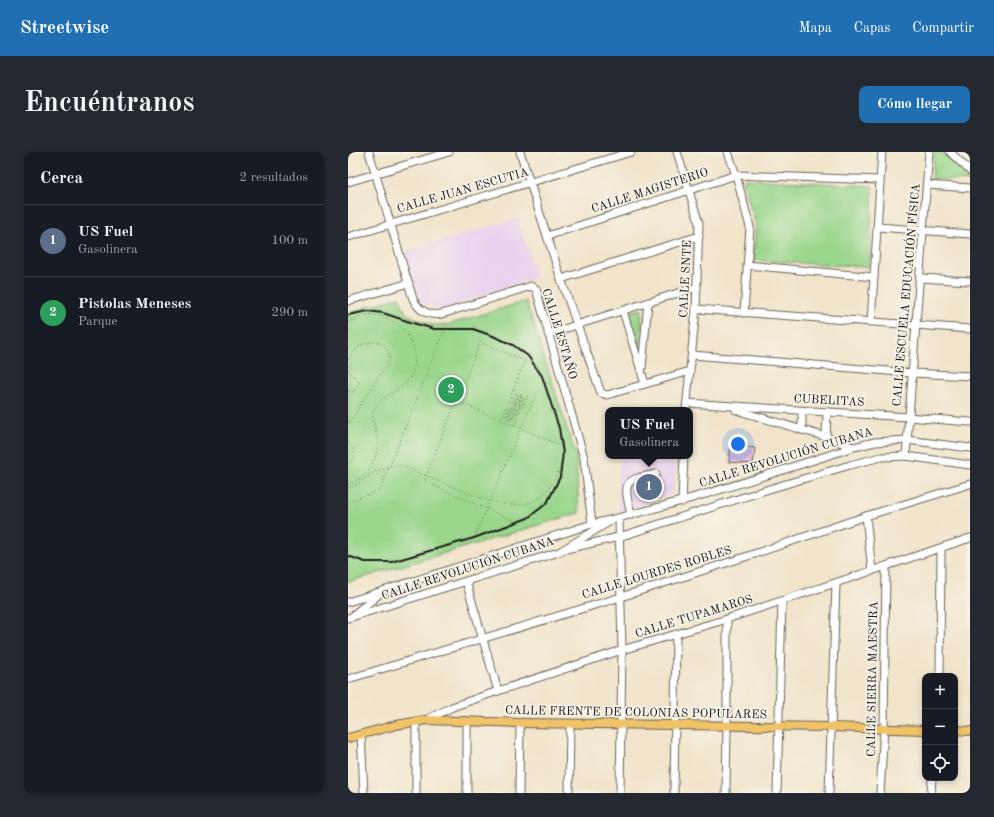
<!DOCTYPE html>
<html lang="es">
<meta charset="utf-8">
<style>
:root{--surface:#171b24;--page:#242831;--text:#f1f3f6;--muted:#9ea1a6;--line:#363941;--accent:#1f6fb2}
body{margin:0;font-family:"Old Standard TT",serif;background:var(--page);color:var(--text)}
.controls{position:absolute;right:12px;bottom:12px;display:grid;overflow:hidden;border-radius:8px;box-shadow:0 2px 6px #0003}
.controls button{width:36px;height:36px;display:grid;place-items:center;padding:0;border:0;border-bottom:1px solid var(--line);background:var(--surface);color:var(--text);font:20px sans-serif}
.you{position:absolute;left:390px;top:292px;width:14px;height:14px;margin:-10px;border:3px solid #fff;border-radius:50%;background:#1a73e8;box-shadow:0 0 0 6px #1a73e833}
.badge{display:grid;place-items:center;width:26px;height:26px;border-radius:50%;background:var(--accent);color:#fff;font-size:13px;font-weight:700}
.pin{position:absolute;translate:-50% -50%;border:2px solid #fff;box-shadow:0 1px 4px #0006}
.popup{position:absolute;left:257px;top:255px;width:88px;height:52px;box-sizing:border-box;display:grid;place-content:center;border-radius:8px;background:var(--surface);filter:drop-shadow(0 1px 3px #0005);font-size:13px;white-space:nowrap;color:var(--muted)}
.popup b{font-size:15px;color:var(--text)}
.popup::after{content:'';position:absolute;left:50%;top:100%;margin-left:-8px;border:8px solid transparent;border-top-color:var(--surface)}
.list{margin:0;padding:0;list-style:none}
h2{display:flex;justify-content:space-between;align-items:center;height:52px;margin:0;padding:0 16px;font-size:17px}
h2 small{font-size:13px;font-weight:400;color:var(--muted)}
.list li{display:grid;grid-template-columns:26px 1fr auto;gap:12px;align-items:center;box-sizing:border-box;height:72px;padding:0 16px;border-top:1px solid var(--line)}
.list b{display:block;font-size:15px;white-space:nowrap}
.list p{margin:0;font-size:13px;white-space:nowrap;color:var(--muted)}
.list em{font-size:13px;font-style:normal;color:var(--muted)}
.icon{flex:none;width:22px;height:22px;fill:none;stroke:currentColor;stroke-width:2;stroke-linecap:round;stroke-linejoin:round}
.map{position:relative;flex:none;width:622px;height:641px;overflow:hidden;border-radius:8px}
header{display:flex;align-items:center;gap:24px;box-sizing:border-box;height:56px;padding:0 20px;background:var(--accent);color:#fff}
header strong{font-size:19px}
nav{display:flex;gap:22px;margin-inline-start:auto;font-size:14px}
.intro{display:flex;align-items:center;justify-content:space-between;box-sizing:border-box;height:96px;padding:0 24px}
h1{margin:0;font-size:28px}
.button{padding:10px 18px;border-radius:8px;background:var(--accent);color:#fff;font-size:14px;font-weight:700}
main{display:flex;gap:24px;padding:0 24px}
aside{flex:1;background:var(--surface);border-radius:8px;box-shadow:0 2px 6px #0003}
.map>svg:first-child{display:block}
</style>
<header>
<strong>Streetwise</strong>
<nav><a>Mapa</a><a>Capas</a><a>Compartir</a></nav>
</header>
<div class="intro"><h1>Encuéntranos</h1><a class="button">Cómo llegar</a></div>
<main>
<aside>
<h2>Cerca<small>2 resultados</small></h2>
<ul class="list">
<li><span class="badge" style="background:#5c6f8a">1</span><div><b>US Fuel</b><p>Gasolinera</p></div><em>100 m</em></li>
<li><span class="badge" style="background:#2e9e5b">2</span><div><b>Pistolas Meneses</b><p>Parque</p></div><em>290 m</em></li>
</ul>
</aside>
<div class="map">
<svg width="622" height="641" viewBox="0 0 622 641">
<rect width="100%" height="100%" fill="#f7f3e8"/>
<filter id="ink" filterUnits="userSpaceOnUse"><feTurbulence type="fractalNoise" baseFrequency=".025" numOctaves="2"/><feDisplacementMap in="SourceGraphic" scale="8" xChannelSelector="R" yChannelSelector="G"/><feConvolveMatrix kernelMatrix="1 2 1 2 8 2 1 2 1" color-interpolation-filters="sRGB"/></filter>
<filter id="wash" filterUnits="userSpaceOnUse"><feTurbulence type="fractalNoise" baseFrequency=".012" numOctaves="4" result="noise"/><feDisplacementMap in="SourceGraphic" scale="16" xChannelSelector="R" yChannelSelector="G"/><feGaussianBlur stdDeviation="0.9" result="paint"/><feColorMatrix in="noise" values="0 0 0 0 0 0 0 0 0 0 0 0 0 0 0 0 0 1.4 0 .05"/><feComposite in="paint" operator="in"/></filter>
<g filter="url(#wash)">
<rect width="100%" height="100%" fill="#f1e4ca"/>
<!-- built -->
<g fill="#e8d2ee">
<path d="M170,66l18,59 -95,33 -22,-9 -14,-49z"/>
<path d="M272,306l56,6 -3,27 -3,4 -52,17z"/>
</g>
<!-- green -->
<g fill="#9ad68b" stroke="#5b7954">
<path d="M586,0h9l27,23v6l-38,-2z"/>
<path d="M397,27l127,7 1,3 -4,76 -2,2 -114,-7 3,-35 -13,-43z"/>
<path d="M51,145l7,17 27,11h14l79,-24 50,155 3,57 -231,69v-269z"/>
<path d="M294,157l-2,46 -12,-42z"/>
</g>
<g id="blocks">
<!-- building -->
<path fill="#deb3d3" d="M383,293l24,3 -2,16 -24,-2z"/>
</g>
</g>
<g filter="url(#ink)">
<use href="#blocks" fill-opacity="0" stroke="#676259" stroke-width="1"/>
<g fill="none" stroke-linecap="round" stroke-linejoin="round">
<!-- minor casing -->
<g stroke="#676259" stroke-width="9">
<g id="minor">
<path d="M21,0l44,147c6,12 16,17 29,15l89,-28 5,3 48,169 8,66"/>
<path d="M172,0l41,127 40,114 6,2 83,-24"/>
<path d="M329,0l22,71 -3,86 -10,101"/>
<path d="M380,0l8,23 14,52 -6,86"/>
<path d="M581,0l-23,304 64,9"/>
<path d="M602,0l20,19"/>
<path d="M0,30l101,-30"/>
<path d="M579,33l43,3"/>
<path d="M530,75l92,7"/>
<path d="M199,84l189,-61 144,5"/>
<path d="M0,85l283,-85"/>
<path d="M399,113l127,12"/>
<path d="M572,126l50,3"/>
<path d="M213,127l138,-43"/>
<path d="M0,149l61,-18"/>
<path d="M348,157l274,20"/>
<path d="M275,159l22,73"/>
<path d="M523,170l11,-170"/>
<path d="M200,182l149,-47"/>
<path d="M344,203l220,18 58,3"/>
<path d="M294,216l6,-66"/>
<path d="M339,251l221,14 62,5"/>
<path d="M388,258l90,27 27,10"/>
<path d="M454,278v-19"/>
<path d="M478,285l1,-25"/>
<path d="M334,350l2,-46"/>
<path d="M283,363c-7,-32 -10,-35 25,-41"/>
<path d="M518,364l6,55"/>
<path d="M271,367l3,131 -2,143"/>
<path d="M218,397l53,-12 150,-48 81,-24 31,-8 25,-1"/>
<path d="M118,429l32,110"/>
<path d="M0,450l244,-78c89,-20 175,-49 262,-77l21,-5 32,-2 63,8"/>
<path d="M4,465c8,-10 19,-14 28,-24"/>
<path d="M0,466l211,-66 50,-30"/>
<path d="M592,524l1,-128"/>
<path d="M0,527l273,-82 133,-43 112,-38 104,-32"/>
<path d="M78,568l26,-13 46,-16 124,-41 105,-31 243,-81"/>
<path d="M119,570v71"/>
<path d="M13,582l3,59"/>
<path d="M68,641v-72"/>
<path d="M171,641l1,-70"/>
<path d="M221,641l1,-69"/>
<path d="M326,641l2,-158"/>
<path d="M378,641l1,-67v-107"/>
<path d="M429,641l5,-192"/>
<path d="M481,641l7,-210"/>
<path d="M532,641l4,-65 2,-162"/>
<path d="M583,641l1,-15"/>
</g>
</g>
<!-- major casing -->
<g stroke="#676259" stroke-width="10">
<g id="major">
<path d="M607,578l15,1"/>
<path d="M0,586l48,-13 30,-5 94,3 311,4 94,3"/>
</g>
</g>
<!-- path -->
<g stroke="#676259" stroke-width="1" stroke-dasharray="1 3" stroke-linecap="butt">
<path d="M0,171c7,-4 15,-8 23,-8 30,0 53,32 40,60 -9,19 -31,18 -37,35 -3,11 0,12 2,23 5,22 -6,44 -28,51"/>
<path d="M0,207c9,-18 40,-27 42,1l-42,64"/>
<path d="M0,214l1,5 10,11 -5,10 -6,-1"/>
<path d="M165,239l3,1 -2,5 6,1 -1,2 -6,-3 -1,1 9,4"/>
<path d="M169,246l2,-2 2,1 -1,4"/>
<path d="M109,249l105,45"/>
<path d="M167,250h-4l1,-2 5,2 -3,1 8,3 -4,-3 5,1 -1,-2"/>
<path d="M153,268l24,-59 -45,-19 -56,139 93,41"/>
<path d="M166,273l1,-2h1l-1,-2h2v-3l1,-1h-2l-3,3h-3l-4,-2 -1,-4 3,-7 1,3 2,-2 6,2 -1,3 2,-2v-2l-7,-2 1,-1 6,3 1,2 -3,3 -2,-1 1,-2 -4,-1v1h-3l-1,4 1,3 3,1 4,-3 -4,2 -2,-1v-5l1,1 -1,2 2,2 2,-1 -3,-1 2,-4 1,1 -1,1 3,2 5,-3 -1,-5 -7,-3 1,-1 10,4 4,-10 -1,-1 -3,6 -1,-7 -1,-1h-4l-1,2 5,-1 1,2 -1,5"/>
<path d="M0,290c6,8 11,15 0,21"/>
<path d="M0,336c10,-3 16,-10 25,-15 8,-4 18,-6 27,-8 16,7 32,13 48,20 26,10 70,34 95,9 10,-9 15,-22 19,-34"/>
<path d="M0,350l32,-12 65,-161"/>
<path d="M126,386l62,-144"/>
</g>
<!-- minor -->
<use href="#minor" stroke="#fff" stroke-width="7"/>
<!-- major -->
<use href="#major" stroke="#f1c369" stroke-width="8"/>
<!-- rail -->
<path stroke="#1c1c1c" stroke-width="2" d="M0,163l20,-4 15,2 30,10 21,6h39l20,7 20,9 15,11 14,20 17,52 4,25 -3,24 -13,26 -19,15 -54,20 -83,24h-26l-17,-6"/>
</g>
</g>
<g text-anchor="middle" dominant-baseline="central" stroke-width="3.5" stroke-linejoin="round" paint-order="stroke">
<!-- street labels -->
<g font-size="12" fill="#1c1c1c" stroke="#f7f3e8">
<text transform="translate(115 39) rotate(-16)">CALLE JUAN ESCUTIA</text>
<text transform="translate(302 39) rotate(-18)">CALLE MAGISTERIO</text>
<text transform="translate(338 127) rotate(-87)">CALLE SNTE</text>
<text transform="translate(559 143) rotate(-85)">CALLE ESCUELA EDUCACIÓN FÍSICA</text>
<text transform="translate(211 182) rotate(73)">CALLE ESTAÑO</text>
<text transform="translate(481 249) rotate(3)">CUBELITAS</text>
<text transform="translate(438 306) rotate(-17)">CALLE REVOLUCIÓN CUBANA</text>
<text transform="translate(120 417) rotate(-18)">CALLE REVOLUCIÓN CUBANA</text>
<text transform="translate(309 421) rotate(-17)">CALLE LOURDES ROBLES</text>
<text transform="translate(346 465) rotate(-17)">CALLE TUPAMAROS</text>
<text transform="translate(525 527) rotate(-89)">CALLE SIERRA MAESTRA</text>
<text transform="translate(288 561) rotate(1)">CALLE FRENTE DE COLONIAS POPULARES</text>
</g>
</g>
</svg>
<div class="controls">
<button>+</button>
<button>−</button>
<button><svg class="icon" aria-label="locate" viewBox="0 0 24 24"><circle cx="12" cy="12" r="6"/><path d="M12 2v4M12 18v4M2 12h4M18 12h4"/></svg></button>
</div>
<div class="you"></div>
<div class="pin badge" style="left:301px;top:335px;background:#5c6f8a">1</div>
<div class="popup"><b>US Fuel</b>Gasolinera</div>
<div class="pin badge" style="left:103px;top:238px;background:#2e9e5b">2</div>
</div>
</main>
